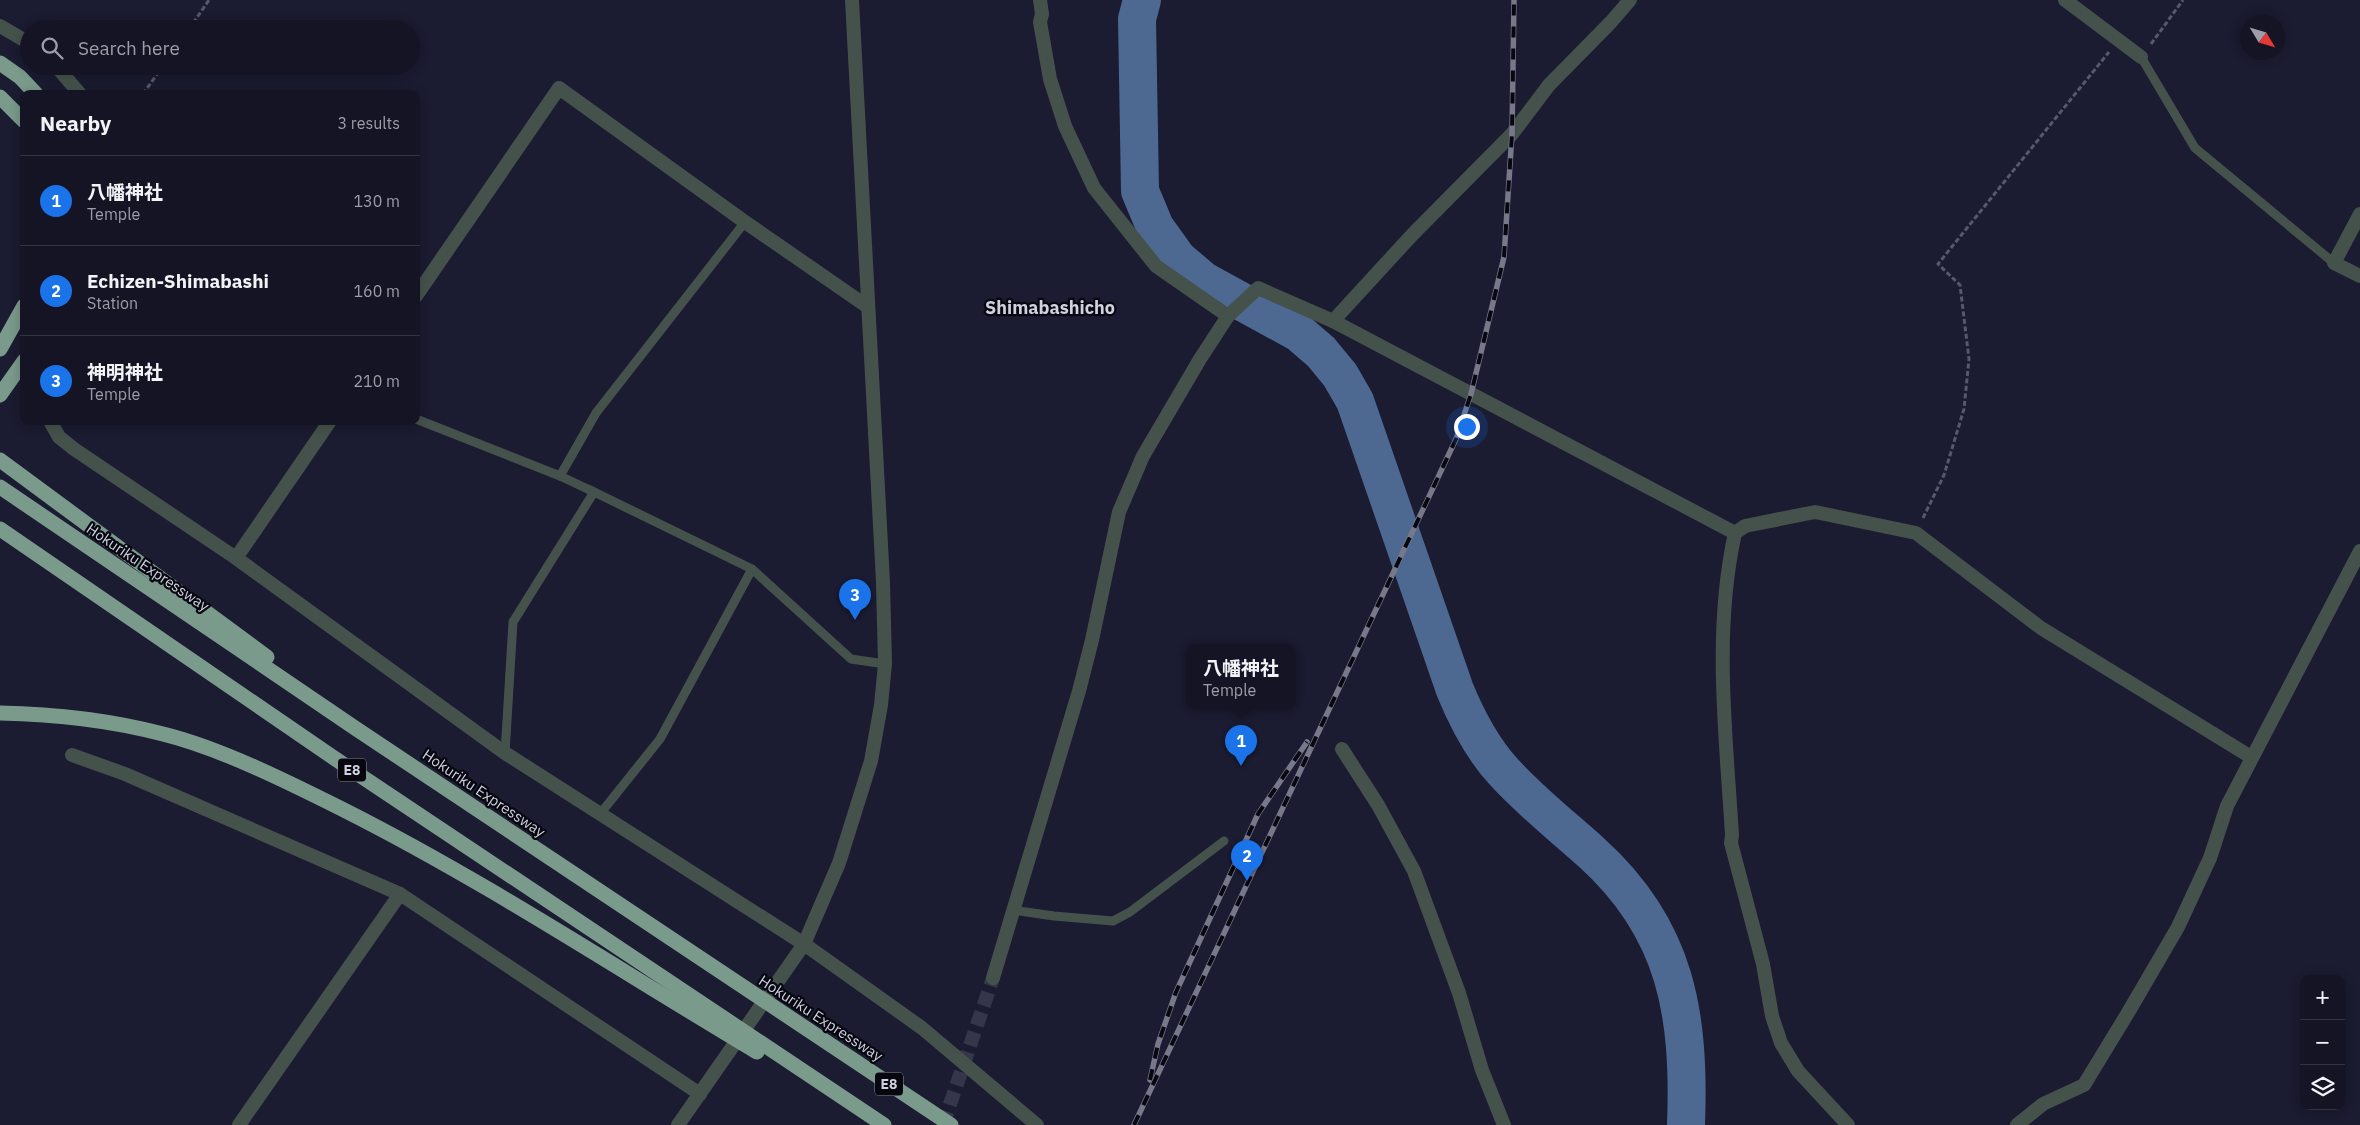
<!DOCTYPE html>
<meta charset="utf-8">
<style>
:root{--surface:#141425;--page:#1d1d2d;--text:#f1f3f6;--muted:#9d9ea7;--line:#333342;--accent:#1a73e8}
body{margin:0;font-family:"IBM Plex Sans","Noto Sans JP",sans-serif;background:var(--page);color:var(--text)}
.controls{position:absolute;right:15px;bottom:15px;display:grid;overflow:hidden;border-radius:10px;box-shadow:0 2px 12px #0003}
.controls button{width:45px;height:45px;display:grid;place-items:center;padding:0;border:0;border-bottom:1px solid var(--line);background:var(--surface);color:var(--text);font:25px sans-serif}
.compass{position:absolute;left:2240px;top:15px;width:45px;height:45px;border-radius:50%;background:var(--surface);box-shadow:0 2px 12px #0003;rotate:128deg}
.you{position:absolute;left:1466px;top:426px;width:18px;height:18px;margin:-12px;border:4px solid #fff;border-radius:50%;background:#1a73e8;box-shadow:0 0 0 8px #1a73e833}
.badge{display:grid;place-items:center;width:32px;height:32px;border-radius:50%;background:var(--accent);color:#fff;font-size:16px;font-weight:700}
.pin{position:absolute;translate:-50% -41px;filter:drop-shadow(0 1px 2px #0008)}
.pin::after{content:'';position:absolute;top:26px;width:18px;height:15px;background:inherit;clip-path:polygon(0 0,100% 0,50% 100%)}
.popup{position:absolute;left:1186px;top:644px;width:110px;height:65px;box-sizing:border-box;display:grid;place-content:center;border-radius:10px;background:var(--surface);filter:drop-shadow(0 1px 4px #0005);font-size:16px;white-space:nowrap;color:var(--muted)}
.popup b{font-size:19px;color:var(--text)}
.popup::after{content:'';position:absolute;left:50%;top:100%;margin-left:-10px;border:10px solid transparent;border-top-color:var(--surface)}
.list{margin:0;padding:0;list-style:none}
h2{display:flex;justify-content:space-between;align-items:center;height:65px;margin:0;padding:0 20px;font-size:21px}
h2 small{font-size:16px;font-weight:400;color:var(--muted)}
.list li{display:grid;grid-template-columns:32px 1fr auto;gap:15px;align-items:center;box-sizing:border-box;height:90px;padding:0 20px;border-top:1px solid var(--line)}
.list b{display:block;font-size:19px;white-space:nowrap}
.list p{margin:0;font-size:16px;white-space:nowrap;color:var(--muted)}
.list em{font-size:16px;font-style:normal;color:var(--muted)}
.icon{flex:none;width:28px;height:28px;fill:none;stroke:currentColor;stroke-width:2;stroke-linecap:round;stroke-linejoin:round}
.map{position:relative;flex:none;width:2360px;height:1125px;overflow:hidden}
.search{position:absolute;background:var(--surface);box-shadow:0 2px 12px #0003;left:20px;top:20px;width:400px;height:55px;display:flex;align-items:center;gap:12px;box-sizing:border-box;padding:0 18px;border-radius:28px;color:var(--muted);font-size:19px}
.panel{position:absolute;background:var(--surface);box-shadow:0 2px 12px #0003;left:20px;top:90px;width:400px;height:335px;border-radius:10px}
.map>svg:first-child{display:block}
</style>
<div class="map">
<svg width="2360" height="1125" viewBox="0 0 2360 1125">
<rect width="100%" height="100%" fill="#1b1b31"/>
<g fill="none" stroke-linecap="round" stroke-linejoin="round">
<!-- river -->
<path stroke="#4d6992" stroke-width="38" d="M1142,0l-5,19 3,172 15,36 23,32 26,22 95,52 22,19 19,23 15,26 100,289c12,29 26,57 48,81 27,30 59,55 89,82 85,77 98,162 94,272"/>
<!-- minor-tunnel -->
<path stroke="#36364b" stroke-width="14" stroke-dasharray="14 7" stroke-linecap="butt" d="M943,1125l50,-147"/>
<!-- path -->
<g stroke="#58586c" stroke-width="3" stroke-dasharray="5 2.5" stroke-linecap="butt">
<path d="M189,29l20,-29"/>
<path d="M2151,44l32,-44"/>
<path d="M143,94l20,-28"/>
<path d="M1923,518l21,-43 20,-66 5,-50 -9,-74 -22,-21 171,-212"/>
</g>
<!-- service -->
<g stroke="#45524b" stroke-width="9">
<path d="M2141,57l54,91 139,115"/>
<path d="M416,419l144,57 34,16 -81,130 -8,131"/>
<path d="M560,476l36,-63 149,-191"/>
<path d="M588,489l164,80 99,90 34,5"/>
<path d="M600,814l60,-75 92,-170"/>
<path d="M1013,910l41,6 59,5 17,-9 94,-71"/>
</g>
<!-- minor -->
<g stroke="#45524b" stroke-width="14">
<path d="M1040,0l2,14 -2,8 10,57 15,47 29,62 62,78 72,50"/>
<path d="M2065,0l76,57"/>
<path d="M0,26l29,17"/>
<path d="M56,66l24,28"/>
<path d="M2360,214l-26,49 26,13"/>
<path d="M416,296l143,-208 186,134 123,85"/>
<path d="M1333,321l79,-86 100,-101 37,-49 62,-63 19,-22"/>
<path d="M50,421l9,16 15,12 162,109 269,195 299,191 118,84 115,97"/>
<path d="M236,558l94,-137"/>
<path d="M1342,749l36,56 36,66 45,122 23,77 22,55"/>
<path d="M72,755l53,19 275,120 300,200"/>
<path d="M993,978l86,-287 13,-51 27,-128 24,-56 57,-97 28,-43 30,-28 75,33 402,212"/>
<path d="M239,1125l161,-231"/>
<path d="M1848,1125l-50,-54 -17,-28 -9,-27 -9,-52 -32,-121 1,-8c-6,-100 -19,-203 3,-302l10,-7 70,-14 101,21 125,95 210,129"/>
<path d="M2017,1125l26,-21 41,-19 45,-74 49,-84 32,-69 17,-52 133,-255"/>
</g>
<!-- tertiary -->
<path stroke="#45524b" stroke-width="14" d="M678,1125l126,-181 35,-81 32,-102 10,-56 4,-41 -2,-82 -31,-582"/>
<!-- motorway -->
<g stroke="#7a9a8b" stroke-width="15">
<path d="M0,63l20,14 16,17"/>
<path d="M0,97l24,24"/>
<path d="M0,349l24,-43"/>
<path d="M0,395l24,-34"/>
<path d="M0,460l267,197"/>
<path d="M0,487l355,241 596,397"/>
<path d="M0,529l334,229 550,367"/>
<path d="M0,713c55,1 109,7 163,21 57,14 125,48 179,75 143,72 277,161 415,243"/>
</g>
<!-- rail casing -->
<g stroke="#78788b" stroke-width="5.5">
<g id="rail">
<path d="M1150,1080l8,-36 18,-52 82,-178 49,-72"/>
<path d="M1134,1125l322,-686 15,-45 33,-137 8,-123 2,-134"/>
</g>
</g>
<!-- rail -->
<use href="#rail" stroke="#070710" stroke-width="4" stroke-dasharray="11" stroke-linecap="butt"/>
</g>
<g text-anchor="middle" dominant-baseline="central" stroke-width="4.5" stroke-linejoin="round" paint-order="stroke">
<!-- shield labels -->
<g fill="#070710" stroke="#9394a2" stroke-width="1">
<rect x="338" y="758.5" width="28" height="23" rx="4"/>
<rect x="875" y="1072.5" width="28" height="23" rx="4"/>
</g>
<g font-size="14" font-weight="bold" fill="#cfd0e0">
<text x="352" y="770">E8</text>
<text x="889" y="1084">E8</text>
</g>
<!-- street labels -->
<g font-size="15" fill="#cfd0e0" stroke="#070710">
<text transform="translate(148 567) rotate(34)">Hokuriku Expressway</text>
<text transform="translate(484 793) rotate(34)">Hokuriku Expressway</text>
<text transform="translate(821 1018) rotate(33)">Hokuriku Expressway</text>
</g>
<!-- quarter labels -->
<g font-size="18" font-weight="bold" fill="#cfd0e0" stroke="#070710">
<text x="1050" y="307">Shimabashicho</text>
</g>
</g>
</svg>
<div class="controls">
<button>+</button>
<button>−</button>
<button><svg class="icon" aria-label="layers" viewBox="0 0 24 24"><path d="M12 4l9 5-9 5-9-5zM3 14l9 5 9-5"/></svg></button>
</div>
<svg class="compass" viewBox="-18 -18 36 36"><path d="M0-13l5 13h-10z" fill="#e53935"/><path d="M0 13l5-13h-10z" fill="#9d9ea7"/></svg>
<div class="you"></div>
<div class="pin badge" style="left:1241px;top:766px">1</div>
<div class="popup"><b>八幡神社</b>Temple</div>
<div class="pin badge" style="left:1247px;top:881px">2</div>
<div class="pin badge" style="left:855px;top:620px">3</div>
<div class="search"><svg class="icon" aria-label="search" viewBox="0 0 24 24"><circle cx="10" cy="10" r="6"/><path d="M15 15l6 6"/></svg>Search here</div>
<section class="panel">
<h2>Nearby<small>3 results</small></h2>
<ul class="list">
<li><span class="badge">1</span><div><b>八幡神社</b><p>Temple</p></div><em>130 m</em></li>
<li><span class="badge">2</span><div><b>Echizen-Shimabashi</b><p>Station</p></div><em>160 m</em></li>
<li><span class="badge">3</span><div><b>神明神社</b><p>Temple</p></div><em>210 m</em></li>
</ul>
</section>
</div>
